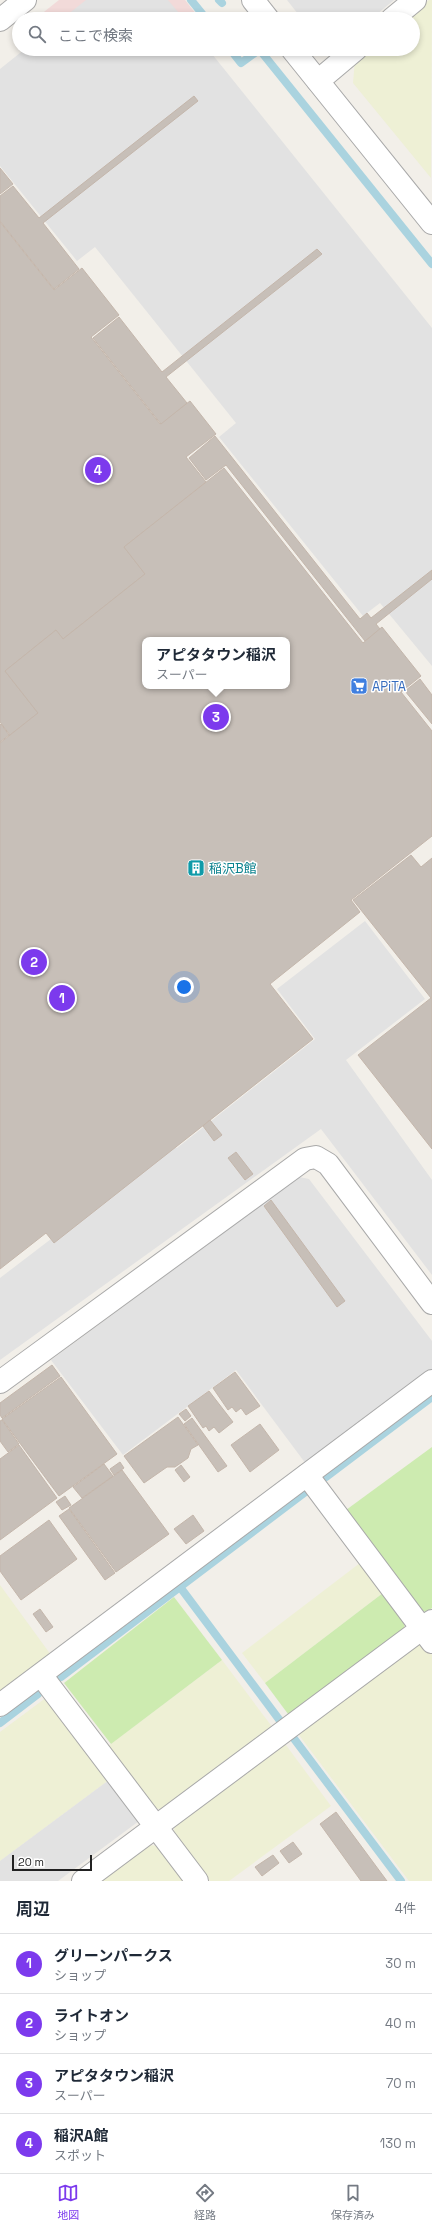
<!DOCTYPE html>
<html lang="ja">
<meta charset="utf-8">
<style>
:root{--surface:#fff;--page:#f6f6f7;--text:#1f2937;--muted:#747a83;--line:#e0e1e3;--accent:#7c3aed}
body{margin:0;font-family:"Space Grotesk","Noto Sans JP",sans-serif;background:var(--page);color:var(--text)}
.scale{position:absolute;left:12px;bottom:10px;width:80px;box-sizing:border-box;padding-left:4px;border:2px solid #222;border-top:0;font-size:11px;line-height:14px;white-space:nowrap;color:#222;-webkit-text-stroke:3px #fff;paint-order:stroke}
.you{position:absolute;left:184px;top:987px;width:14px;height:14px;margin:-10px;border:3px solid #fff;border-radius:50%;background:#1a73e8;box-shadow:0 0 0 6px #1a73e833}
.badge{display:grid;place-items:center;width:26px;height:26px;border-radius:50%;background:var(--accent);color:#fff;font-size:13px;font-weight:700}
.pin{position:absolute;translate:-50% -50%;border:2px solid #fff;box-shadow:0 1px 4px #0006}
.popup{position:absolute;left:142px;top:637px;width:148px;height:52px;box-sizing:border-box;display:grid;place-content:center;border-radius:8px;background:var(--surface);filter:drop-shadow(0 1px 3px #0005);font-size:13px;white-space:nowrap;color:var(--muted)}
.popup b{font-size:15px;color:var(--text)}
.popup::after{content:'';position:absolute;left:50%;top:100%;margin-left:-8px;border:8px solid transparent;border-top-color:var(--surface)}
.list{margin:0;padding:0;list-style:none}
h2{display:flex;justify-content:space-between;align-items:center;height:52px;margin:0;padding:0 16px;font-size:17px}
h2 small{font-size:13px;font-weight:400;color:var(--muted)}
.list li{display:grid;grid-template-columns:26px 1fr auto;gap:12px;align-items:center;box-sizing:border-box;height:60px;padding:0 16px;border-top:1px solid var(--line)}
.list b{display:block;font-size:15px;white-space:nowrap}
.list p{margin:0;font-size:13px;white-space:nowrap;color:var(--muted)}
.list em{font-size:13px;font-style:normal;color:var(--muted)}
.icon{flex:none;width:22px;height:22px;fill:none;stroke:currentColor;stroke-width:2;stroke-linecap:round;stroke-linejoin:round}
.map{position:relative;flex:none;width:432px;height:1881px;overflow:hidden}
.search{position:absolute;background:var(--surface);box-shadow:0 2px 6px #0003;left:12px;right:12px;top:12px;height:44px;display:flex;align-items:center;gap:10px;box-sizing:border-box;padding:0 14px;border-radius:22px;color:var(--muted);font-size:15px}
.sheet{height:292px;background:var(--surface)}
nav{display:flex;justify-content:space-around;align-items:center;box-sizing:border-box;height:56px;border-top:1px solid var(--line);background:var(--surface);font-size:11px;color:var(--muted)}
nav a{display:grid;justify-items:center;gap:2px}
nav .on{color:var(--accent)}
.map>svg:first-child{display:block}
</style>
<div class="map">
<svg width="432" height="1881" viewBox="0 0 432 1881">
<rect width="100%" height="100%" fill="#f2efe9"/>
<!-- commercial -->
<path fill="#f2dad9" d="M59,0h126l15,19h-165z"/>
<!-- farmland -->
<g fill="#eef0d5">
<path d="M429,0h3l-1,178 -78,-95 2,-23 14,-11h44v-30h-7z"/>
<path d="M360,1563l23,30 -118,90 -23,-30z"/>
<path d="M0,1585l51,70 -51,39z"/>
<path d="M414,1640l9,4 9,11v226h-23l-113,-150z"/>
<path d="M222,1660l51,68 -106,83 -12,-3 -47,-62z"/>
<path d="M47,1697l62,83 -109,81v-129z"/>
<path d="M283,1741l48,65 -102,75h-19l-36,-49 1,-11z"/>
<path d="M141,1844l17,2 26,35h-93z"/>
</g>
<!-- grass -->
<g fill="#cdebb0">
<path d="M432,1447v161l-5,4 -8,-1 -73,-101z"/>
<path d="M383,1593l22,28 -1,10 -113,87 -26,-35z"/>
<path d="M174,1597l48,63 -111,84 -47,-61z"/>
</g>
<!-- parking -->
<g fill="#e2e2e2">
<path d="M86,0h82l16,19h-122z"/>
<path d="M287,0h107l-23,19h-69z"/>
<path d="M25,49h183l224,279v338l-52,-63 -17,13 -144,-179 17,-14 -141,-176 -18,14 -77,-95v-97z"/>
<path d="M365,921l60,78 -79,61 86,120v95l-111,-146 -321,231v-82l174,-133 3,3 138,-109 -38,-50z"/>
<path d="M299,1177l10,2 123,162v29l-126,94 -70,-94 -113,85 -72,-95z"/>
<path d="M109,1780l30,41 -81,60h-58v-20z"/>
</g>
<g fill="none" stroke-linecap="round" stroke-linejoin="round">
<!-- stream -->
<g stroke="#aad3df" stroke-width="8">
<path d="M191,0l13,16"/>
<path d="M219,0l3,3"/>
<path d="M230,49l11,14 18,-13"/>
<path d="M259,49l173,215"/>
<path d="M326,1477l106,-80"/>
<path d="M180,1587l101,135"/>
<path d="M61,1677l247,-187"/>
<path d="M0,1723l38,-29"/>
<path d="M292,1736l109,145"/>
</g>
</g>
<!-- building -->
<g fill="#c7bfb8" stroke="#c4b6ab" fill-rule="evenodd">
<path d="M194,96l4,5 -155,122 36,46 -25,20 -54,-68v-25l13,-10 26,32z"/>
<path d="M0,168l13,16 -13,10z"/>
<path d="M0,222l54,68 28,-22 37,47 -28,22 69,87 30,-23 26,33 -30,23 20,25 -82,65 21,27 -82,65 -7,-9 -51,41 33,42 -28,22 -10,-13z"/>
<path d="M317,249l5,5 -156,123 21,26 -26,21 -68,-86 26,-21 43,55z"/>
<path d="M215,436l145,183 7,-6 4,5 61,-48v9l-56,45 4,5 -15,12 -139,-176 -20,15 -17,-22z"/>
<path d="M224,468l139,175 19,-16 39,49 -20,16 31,39v105l-81,64 9,12 -90,72 43,55 -259,204 -8,-10 -46,36v-526l38,-30 -33,-42 51,-41 7,9 82,-65 -21,-27zM145,640h142v46h-142z"/>
<path d="M420,679l12,16v29l-27,-33z"/>
<path d="M1,724l8,11 -9,7v-17z"/>
<path d="M411,855l10,12 11,-9v291l-74,-94 73,-57 -78,-98z"/>
<path d="M210,1120l12,15 -8,6 -11,-15z"/>
<path d="M236,1152l17,22 -8,6 -17,-22z"/>
<path d="M271,1200l74,101 -8,6 -73,-101z"/>
<path d="M52,1365l8,11 -58,42 -2,-3v-12z"/>
<path d="M235,1372l25,34 -14,9 -5,-7 -5,4 -4,-5 -4,3 -15,-22z"/>
<path d="M61,1377l56,77 -58,42 -57,-77z"/>
<path d="M209,1391l24,31 -14,11 -5,-6 -5,4 -3,-5 -3,2 -15,-22z"/>
<path d="M186,1409l5,7 -6,5 -6,-7z"/>
<path d="M178,1417l20,28 -7,4 -3,9 -13,9h-8l-23,16 -20,-27z"/>
<path d="M192,1418l35,48 -9,6 -34,-48z"/>
<path d="M2,1420l17,24 -11,8 -8,-11v-20z"/>
<path d="M260,1424l19,26 -29,22 -19,-27z"/>
<path d="M19,1445l38,53 -57,42v-81z"/>
<path d="M120,1462l4,6 -10,7 -4,-6z"/>
<path d="M104,1464l9,12 -31,22 -9,-11z"/>
<path d="M181,1465l9,12 -6,5 -9,-12z"/>
<path d="M122,1470l47,64 -53,38 -47,-64z"/>
<path d="M65,1496l6,9 -9,5 -6,-8z"/>
<path d="M69,1509l46,64 -10,7 -46,-64z"/>
<path d="M193,1515l11,16 -18,13 -12,-15z"/>
<path d="M49,1520l28,39 -56,41 -21,-29v-15z"/>
<path d="M40,1609l13,18 -7,5 -13,-18z"/>
<path d="M336,1812l51,69h-26l-41,-57z"/>
<path d="M293,1842l9,12 -13,9 -9,-12z"/>
<path d="M273,1855l6,8 -17,13 -7,-9z"/>
</g>
<g fill="none" stroke-linecap="round" stroke-linejoin="round">
<!-- minor casing -->
<g stroke="#a9a9a9" stroke-width="24">
<g id="minor">
<path d="M253,0l15,19"/>
<path d="M392,19l23,-19"/>
<path d="M0,20l25,-20"/>
<path d="M292,49l140,174"/>
<path d="M318,81l38,-32"/>
<path d="M0,1382l305,-223 11,-2 12,7 104,139"/>
<path d="M307,1475l125,167"/>
<path d="M41,1675l156,206"/>
<path d="M0,1705l432,-324"/>
<path d="M83,1881l349,-260"/>
</g>
</g>
<!-- minor -->
<use href="#minor" stroke="#fff" stroke-width="22"/>
</g>
<!-- icons -->
<defs>
<g id="supermarket-square" transform="scale(0.9)"><rect x="-9" y="-9" width="18" height="18" rx="4" fill="#3f7fe0" stroke="#fff"/><path d="M-6-5.5h2.5l.6 2H6L4.5 2H-2.5L-4.4-4H-6ZM-1.5 3.2a1.3 1.3 0 1 0 .1 0ZM3 3.2a1.3 1.3 0 1 0 .1 0Z" fill="#fff"/></g>
<g id="building-square" transform="scale(0.9)"><rect x="-9" y="-9" width="18" height="18" rx="4" fill="#0f9aa8" stroke="#fff"/><path d="M-4-6H4V6H1V3H-1V6H-4ZM-2.5-4.3h1.7v1.8h-1.7ZM.8-4.3h1.7v1.8H.8ZM-2.5-1h1.7V.8h-1.7ZM.8-1h1.7V.8H.8Z" fill="#fff"/></g>
</defs>
<g fill-rule="evenodd">
<use href="#supermarket-square" x="359" y="686"/>
<use href="#building-square" x="196" y="868"/>
</g>
<g text-anchor="middle" dominant-baseline="central" stroke-width="3" stroke-linejoin="round" paint-order="stroke">
<!-- shop labels -->
<g font-size="13" fill="#366cbe" stroke="#fff" text-anchor="start">
<text x="372" y="686">APiTA</text>
</g>
<!-- culture labels -->
<g font-size="13" fill="#0d838f" stroke="#fff" text-anchor="start">
<text x="209" y="868">稲沢B館</text>
</g>
</g>
</svg>
<div class="scale">20 m</div>
<div class="you"></div>
<div class="pin badge" style="left:62px;top:998px">1</div>
<div class="pin badge" style="left:34px;top:962px">2</div>
<div class="pin badge" style="left:216px;top:717px">3</div>
<div class="popup"><b>アピタタウン稲沢</b>スーパー</div>
<div class="pin badge" style="left:98px;top:470px">4</div>
<div class="search"><svg class="icon" aria-label="search" viewBox="0 0 24 24"><circle cx="10" cy="10" r="6"/><path d="M15 15l6 6"/></svg>ここで検索</div>
</div>
<section class="sheet">
<h2>周辺<small>4件</small></h2>
<ul class="list">
<li><span class="badge">1</span><div><b>グリーンパークス</b><p>ショップ</p></div><em>30 m</em></li>
<li><span class="badge">2</span><div><b>ライトオン</b><p>ショップ</p></div><em>40 m</em></li>
<li><span class="badge">3</span><div><b>アピタタウン稲沢</b><p>スーパー</p></div><em>70 m</em></li>
<li><span class="badge">4</span><div><b>稲沢A館</b><p>スポット</p></div><em>130 m</em></li>
</ul>
</section>
<nav>
<a class="on"><svg class="icon" aria-label="map" viewBox="0 0 24 24"><path d="M3 6l6-2 6 2 6-2v14l-6 2-6-2-6 2zM9 4v14M15 6v14"/></svg>地図</a>
<a><svg class="icon" aria-label="directions" viewBox="0 0 24 24"><path d="M12 3l9 9-9 9-9-9zM9 14v-3h6M13 9l2 2-2 2"/></svg>経路</a>
<a><svg class="icon" aria-label="saved" viewBox="0 0 24 24"><path d="M7 4h10v16l-5-4-5 4z"/></svg>保存済み</a>
</nav>
